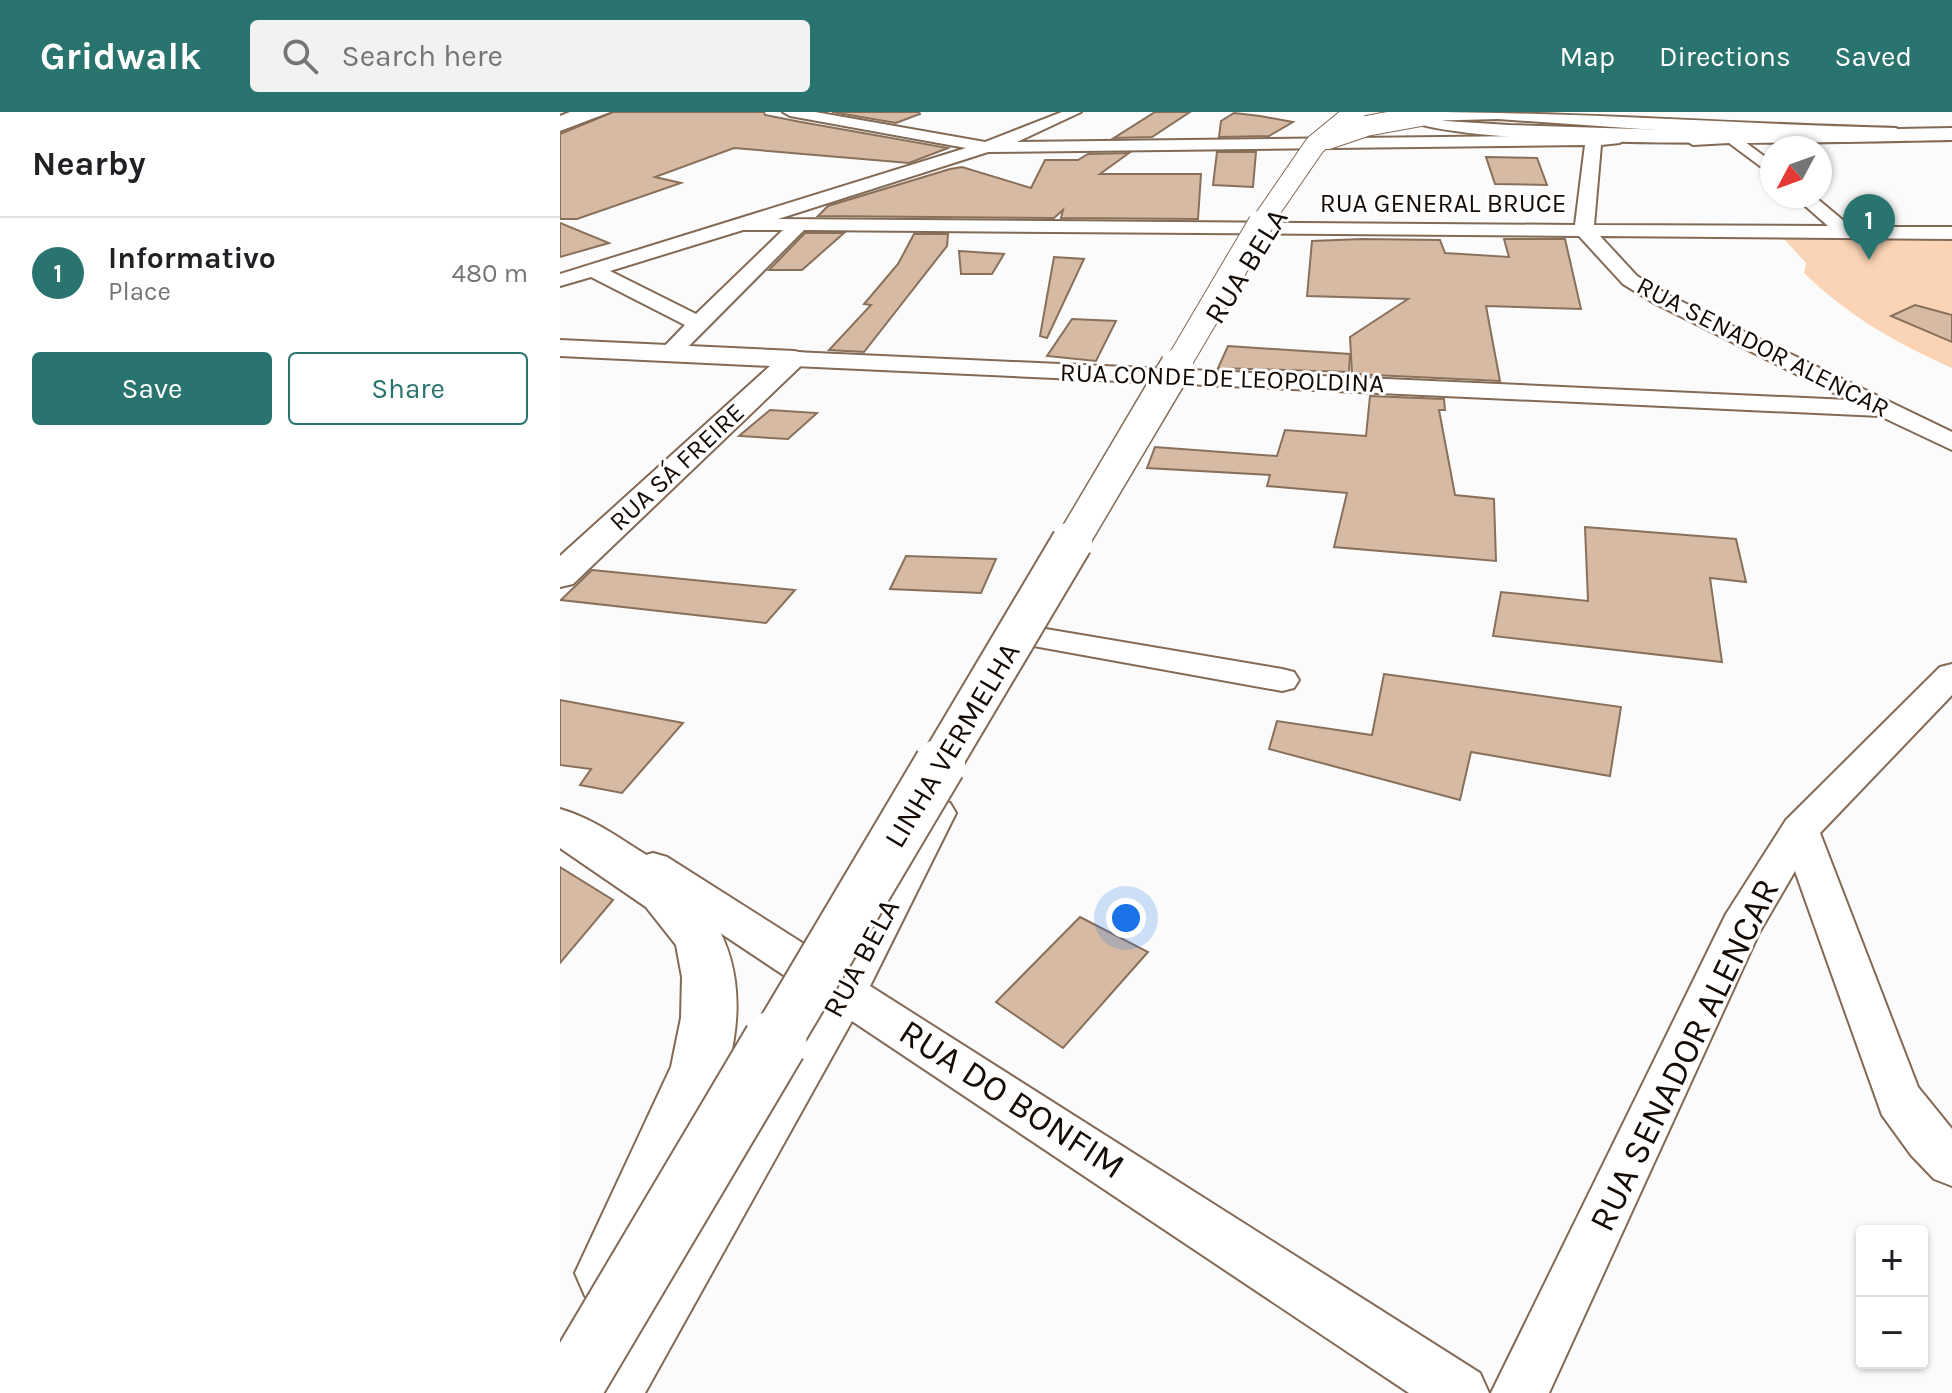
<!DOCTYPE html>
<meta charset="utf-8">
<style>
:root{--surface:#fff;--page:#f2f2f2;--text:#202124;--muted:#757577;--line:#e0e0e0;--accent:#2a7470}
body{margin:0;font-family:Karla,sans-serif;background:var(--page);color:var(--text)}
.controls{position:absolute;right:24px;bottom:24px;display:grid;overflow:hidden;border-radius:8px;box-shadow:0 2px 6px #0004}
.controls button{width:72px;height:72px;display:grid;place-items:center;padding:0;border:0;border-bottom:2px solid var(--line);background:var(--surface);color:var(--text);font:40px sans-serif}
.compass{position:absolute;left:1200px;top:24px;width:72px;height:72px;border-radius:50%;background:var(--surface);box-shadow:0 2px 6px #0004;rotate:229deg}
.you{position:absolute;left:566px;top:806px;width:28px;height:28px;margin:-20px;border:6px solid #fff;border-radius:50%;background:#1a73e8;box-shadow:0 0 0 12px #1a73e833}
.badge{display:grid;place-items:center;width:52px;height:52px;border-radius:50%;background:var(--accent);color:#fff;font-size:26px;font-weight:700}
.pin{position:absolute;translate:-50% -66px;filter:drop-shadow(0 2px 4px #0008)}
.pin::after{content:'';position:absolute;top:42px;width:28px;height:24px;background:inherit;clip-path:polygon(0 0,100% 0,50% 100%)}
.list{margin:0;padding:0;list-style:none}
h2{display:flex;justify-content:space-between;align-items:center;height:104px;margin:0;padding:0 32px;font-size:34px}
h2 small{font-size:26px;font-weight:400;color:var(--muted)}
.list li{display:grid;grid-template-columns:52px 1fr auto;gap:24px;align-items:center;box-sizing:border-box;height:112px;padding:0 32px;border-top:2px solid var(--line)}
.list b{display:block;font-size:30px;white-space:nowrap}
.list p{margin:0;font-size:26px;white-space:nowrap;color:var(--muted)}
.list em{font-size:26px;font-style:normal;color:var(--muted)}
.actions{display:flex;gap:16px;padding:24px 32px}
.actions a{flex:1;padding:18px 0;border:2px solid var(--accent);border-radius:8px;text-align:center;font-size:28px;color:var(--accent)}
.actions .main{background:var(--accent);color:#fff}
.icon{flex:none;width:44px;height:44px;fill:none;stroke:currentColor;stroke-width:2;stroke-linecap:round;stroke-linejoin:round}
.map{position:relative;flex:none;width:1392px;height:1281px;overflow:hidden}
header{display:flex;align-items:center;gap:48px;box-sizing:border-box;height:112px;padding:0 40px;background:var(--accent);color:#fff}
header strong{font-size:38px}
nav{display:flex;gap:44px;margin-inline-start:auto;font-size:28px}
.search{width:560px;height:72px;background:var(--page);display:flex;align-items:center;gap:20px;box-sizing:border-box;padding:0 28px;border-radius:8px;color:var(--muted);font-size:30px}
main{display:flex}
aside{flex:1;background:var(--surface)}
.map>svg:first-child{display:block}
</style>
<header>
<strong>Gridwalk</strong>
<div class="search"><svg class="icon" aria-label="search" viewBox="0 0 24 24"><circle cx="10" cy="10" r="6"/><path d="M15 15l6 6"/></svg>Search here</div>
<nav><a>Map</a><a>Directions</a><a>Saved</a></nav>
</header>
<main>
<aside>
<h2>Nearby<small></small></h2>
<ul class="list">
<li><span class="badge">1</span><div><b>Informativo</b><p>Place</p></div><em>480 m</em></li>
</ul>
<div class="actions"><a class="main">Save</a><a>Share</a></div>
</aside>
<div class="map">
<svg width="1392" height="1281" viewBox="0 0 1392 1281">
<rect width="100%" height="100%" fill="#fbfbfb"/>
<!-- green -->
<path fill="#fad4b4" d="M1223,126l169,1v129c-58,-26 -102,-51 -148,-95l2,-10z"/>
<!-- building -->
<g fill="#d6baa3" stroke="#89705b" stroke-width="2">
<path d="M53,0h151l1,3 36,7 147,26 -39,15 -175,-15 -79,29 26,6 -104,36h-17v-85z"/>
<path d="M272,0h87l1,2 -24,9z"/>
<path d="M595,0h35l-38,25 -38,1z"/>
<path d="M674,1l26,3 33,6 -24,14 -50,1 2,-16z"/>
<path d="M657,40h39l-3,35 -40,-2z"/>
<path d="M569,41l-29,21h101l-3,45 -137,-1 2,-8 -9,8 -236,-2 10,-10 122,-37 12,-2 69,21 14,-28h33l10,-6z"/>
<path d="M926,45l51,1 10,27 -52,-1z"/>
<path d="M0,111l49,20 -49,14z"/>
<path d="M245,121h39l-42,37h-33z"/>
<path d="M354,122h34l-1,12 -83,106 -35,-2 42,-45 -7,-1 34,-40z"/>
<path d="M802,127l78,1 5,13 64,4 -5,-18h61l16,70 -95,-3 14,75 -148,-7 -2,-37 58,-38 -101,-3 5,-55z"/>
<path d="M399,139l45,3 -12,20h-31z"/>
<path d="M494,145l30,2 -37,79 -7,-2z"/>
<path d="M1355,193l37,10v27l-61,-26z"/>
<path d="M512,207l44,2 -20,40 -49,-5z"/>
<path d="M668,234l122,8 -1,18 -131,-4z"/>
<path d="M810,284l74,3 1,11h-6l16,85 39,4 2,62 -162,-14 13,-54 -80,-7 3,-11 -123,-7 8,-21 122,9 8,-26 81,6z"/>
<path d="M210,298l47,3 -29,26 -49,-3z"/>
<path d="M1025,415l151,12 10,43 -36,-4 12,84 -229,-26 8,-44 87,9z"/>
<path d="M346,444l90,3 -15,34 -91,-4z"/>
<path d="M32,458l203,20 -29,33 -205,-23z"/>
<path d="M824,562l237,33 -11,69 -139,-24 -11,48 -191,-51 8,-28 95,14z"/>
<path d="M0,588l86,16 37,7 -61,70 -42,-8 11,-16 -31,-4z"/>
<path d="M0,755l53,33 -53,63z"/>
<path d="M520,805l68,35 -85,96 -67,-46z"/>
</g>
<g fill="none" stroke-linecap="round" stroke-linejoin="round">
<!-- minor casing -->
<g stroke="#826a55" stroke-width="4">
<g id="minor">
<path d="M223,0h32l170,30 77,-30h19l-64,30 597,-7 8,5 -2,3 -19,2 -7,80 234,1 -34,-30h20l37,31h101v12l-352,-3 37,40 31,19 284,137v18l-72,-34 -1086,-50 -11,-7 11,-7 1054,48 -194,-97 -31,-19 -44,-48 -775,-6 -128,129 -8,2 -11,-7 28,-29 -94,-48 -31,9v-12l406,-126 -176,-32zM1025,33l-10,80 -797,-6 210,-67zM183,118h40l-87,84 -86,-43z"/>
<path d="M1173,21l39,29v13l-43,-32 -36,2 -8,-5 8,-5z"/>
<path d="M468,514l254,43 12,3 5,8 -5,8 -12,3 -265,-48 -5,-7 5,-7z"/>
<path d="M1392,552v31l-132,138 98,254 34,42v57l-18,-7 -23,-24 -29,-40 -87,-244 -36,62 -210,460h-58l235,-479 60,-94 154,-153z"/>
<path d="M377,687l13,4 6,10 -86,173 610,387 9,20h-80l-557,-372 -207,372h-61l9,-20 225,-375 -179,-119 -6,-11 6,-11 14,-4 14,4 170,108 87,-162z"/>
</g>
</g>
<!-- major casing -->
<g stroke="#826a55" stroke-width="4">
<g id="major">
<path d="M22,0h28l-50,19v-12z"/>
<path d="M832,0h27l26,9 64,4 224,7 219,-4v12c-81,1 -520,15 -560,-28z"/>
<path d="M0,228l234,11 10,2 4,6 -235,225 -13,3v-31l210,-190 -210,-10z"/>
</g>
</g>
<!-- highway casing -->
<g stroke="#826a55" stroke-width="4">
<g id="highway">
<path d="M10,0h26l-36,16v-12z"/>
<path d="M855,0c161,0 321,12 481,16l9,6 -9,6 -155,-4 -243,-17 -77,2 -9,-5z"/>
<path d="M0,697c29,8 55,26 80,42 84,50 113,121 88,216 -8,28 -24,57 -36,84 -20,48 -40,97 -61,145l-23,10 -23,-10 -10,-23 96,-206 10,-49 1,-41 -6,-32 -30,-38 -86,-59z"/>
</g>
</g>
<!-- minor -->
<use href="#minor" fill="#fff" fill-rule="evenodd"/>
<!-- major -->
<use href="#major" fill="#fff" fill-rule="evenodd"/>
<!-- highway -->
<use href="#highway" fill="#fff" fill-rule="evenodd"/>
<!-- highway-bridge-far5 casing -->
<g stroke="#826a55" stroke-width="22" stroke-linecap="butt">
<g id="highway-bridge-far5">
<path d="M768,27l38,-13 55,-10"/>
<path d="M700,113l55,-80 40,-33"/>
</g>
</g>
<!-- highway-bridge-far4 casing -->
<g stroke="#826a55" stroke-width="27" stroke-linecap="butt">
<path id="highway-bridge-far4" d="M616,255l85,-144"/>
</g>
<!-- highway-bridge-far3 casing -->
<g stroke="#826a55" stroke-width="35" stroke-linecap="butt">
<path id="highway-bridge-far3" d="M511,432l106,-179"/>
</g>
<!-- highway-bridge-far2 casing -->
<g stroke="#826a55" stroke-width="44" stroke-linecap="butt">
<path id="highway-bridge-far2" d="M379,654l133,-224"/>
</g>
<!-- highway-bridge-far1 casing -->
<g stroke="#826a55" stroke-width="54" stroke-linecap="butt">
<path id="highway-bridge-far1" d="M214,932l166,-280"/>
</g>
<!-- highway-bridge casing -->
<g stroke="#826a55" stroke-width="67" stroke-linecap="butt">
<path id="highway-bridge" d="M7,1281l208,-351"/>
</g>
<!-- highway-bridge-far5 -->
<use href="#highway-bridge-far5" stroke="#fff" stroke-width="20"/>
<!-- highway-bridge-far4 -->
<use href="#highway-bridge-far4" stroke="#fff" stroke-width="25"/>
<!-- highway-bridge-far3 -->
<use href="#highway-bridge-far3" stroke="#fff" stroke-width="32"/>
<!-- highway-bridge-far2 -->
<use href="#highway-bridge-far2" stroke="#fff" stroke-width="40"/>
<!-- highway-bridge-far1 -->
<use href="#highway-bridge-far1" stroke="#fff" stroke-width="50"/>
<!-- highway-bridge -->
<use href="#highway-bridge" stroke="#fff" stroke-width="63"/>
</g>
<g text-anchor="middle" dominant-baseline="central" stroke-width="6" stroke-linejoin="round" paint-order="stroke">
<!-- far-street labels -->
<g font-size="26" fill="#150b05" stroke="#fff">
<text x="883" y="91">RUA GENERAL BRUCE</text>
<text transform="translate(1203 235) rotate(27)">RUA SENADOR ALENCAR</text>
<text transform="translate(662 266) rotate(2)">RUA CONDE DE LEOPOLDINA</text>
<text transform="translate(117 355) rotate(-43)">RUA SÁ FREIRE</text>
</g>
<!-- street labels -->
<g font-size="30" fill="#150b05" stroke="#fff">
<text transform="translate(686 154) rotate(-58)">RUA BELA</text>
<text transform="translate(392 633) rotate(-59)">LINHA VERMELHA</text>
<text transform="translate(301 846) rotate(-62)">RUA BELA</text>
</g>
<!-- near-street labels -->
<g font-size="36" fill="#150b05" stroke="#fff">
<text transform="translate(1124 943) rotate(-64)">RUA SENADOR ALENCAR</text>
<text transform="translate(452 987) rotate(33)">RUA DO BONFIM</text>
</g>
</g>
</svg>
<div class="controls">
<button>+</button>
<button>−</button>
</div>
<svg class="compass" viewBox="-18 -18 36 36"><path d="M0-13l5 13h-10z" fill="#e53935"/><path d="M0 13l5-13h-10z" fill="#757577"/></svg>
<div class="you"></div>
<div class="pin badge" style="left:1309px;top:148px">1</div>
</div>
</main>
